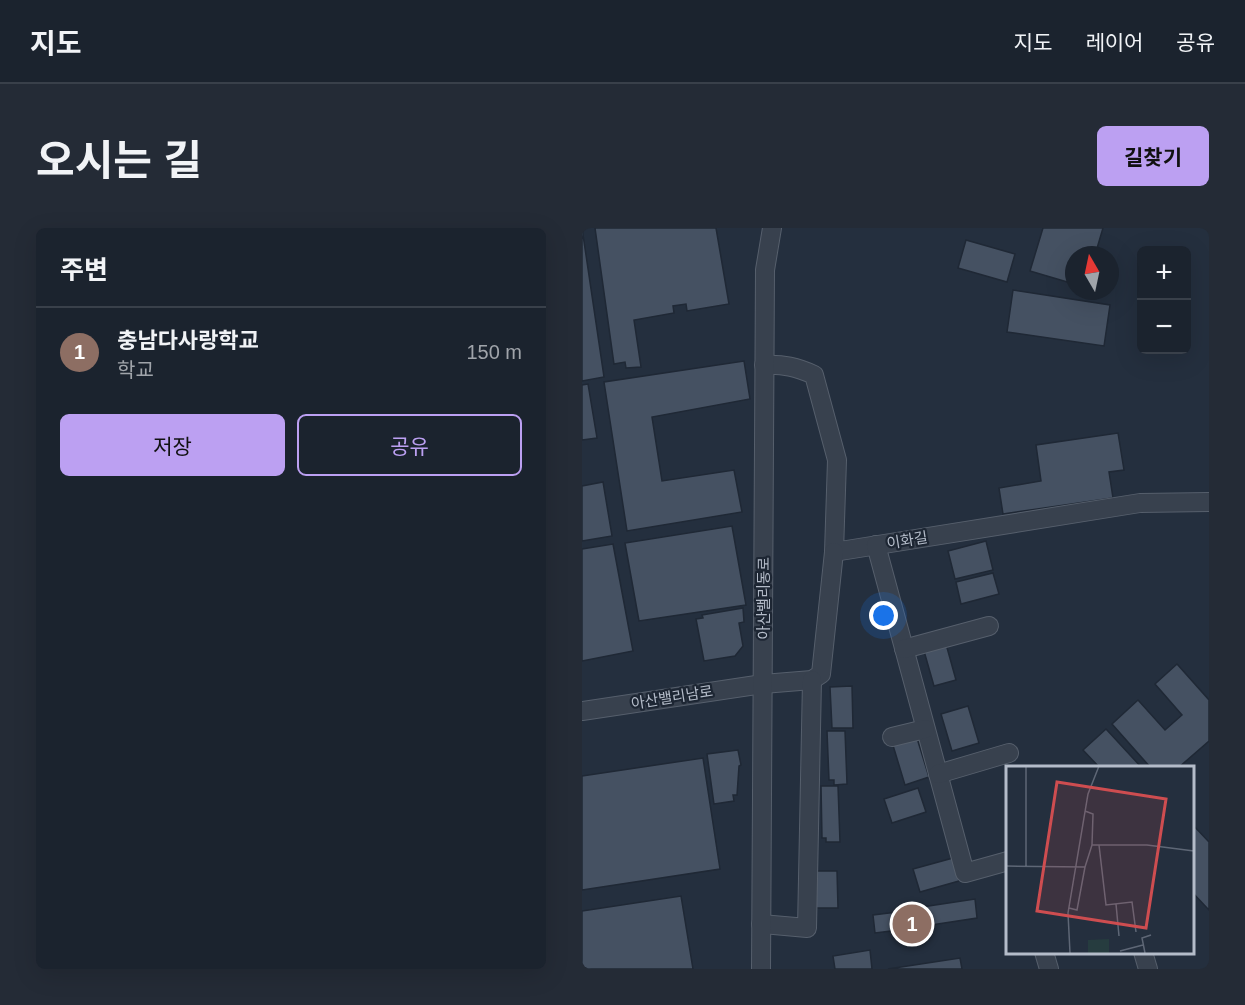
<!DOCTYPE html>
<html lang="ko">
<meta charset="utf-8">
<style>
:root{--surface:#1b232e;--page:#242b36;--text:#f1f3f6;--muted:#a0a4aa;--line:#39404a;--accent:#bca0f2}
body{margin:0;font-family:Arial,"Noto Sans KR",sans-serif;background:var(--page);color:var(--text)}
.controls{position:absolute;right:18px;top:18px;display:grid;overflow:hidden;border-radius:9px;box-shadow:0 6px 24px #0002}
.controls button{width:54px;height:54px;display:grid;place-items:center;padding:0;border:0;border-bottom:2px solid var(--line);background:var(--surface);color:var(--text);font:30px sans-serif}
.compass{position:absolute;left:483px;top:18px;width:54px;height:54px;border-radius:50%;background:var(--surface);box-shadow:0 6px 24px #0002;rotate:351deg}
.you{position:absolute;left:302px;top:388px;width:21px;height:21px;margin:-15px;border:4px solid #fff;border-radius:50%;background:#1a73e8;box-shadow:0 0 0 9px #1a73e833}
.badge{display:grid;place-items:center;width:39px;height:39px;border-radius:50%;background:var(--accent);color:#fff;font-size:20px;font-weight:700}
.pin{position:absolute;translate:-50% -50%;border:3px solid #fff;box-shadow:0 2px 6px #0006}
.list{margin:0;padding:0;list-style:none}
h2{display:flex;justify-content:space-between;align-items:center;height:78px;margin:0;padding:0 24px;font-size:26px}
h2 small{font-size:20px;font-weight:400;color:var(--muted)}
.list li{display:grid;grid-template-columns:39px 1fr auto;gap:18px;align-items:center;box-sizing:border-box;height:90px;padding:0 24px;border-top:2px solid var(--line)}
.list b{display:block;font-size:22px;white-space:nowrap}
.list p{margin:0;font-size:20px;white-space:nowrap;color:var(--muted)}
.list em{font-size:20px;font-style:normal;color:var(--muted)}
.actions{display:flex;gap:12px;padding:18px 24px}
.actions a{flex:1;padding:14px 0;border:2px solid var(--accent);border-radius:9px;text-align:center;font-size:21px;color:var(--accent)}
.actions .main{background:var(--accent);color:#111}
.map{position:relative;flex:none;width:627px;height:741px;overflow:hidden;border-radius:9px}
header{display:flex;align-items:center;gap:36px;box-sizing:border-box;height:84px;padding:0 30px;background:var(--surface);border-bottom:2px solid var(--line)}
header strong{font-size:28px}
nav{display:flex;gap:33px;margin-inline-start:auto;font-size:21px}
.intro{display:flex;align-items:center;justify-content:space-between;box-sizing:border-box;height:144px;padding:0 36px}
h1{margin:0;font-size:42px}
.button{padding:15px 27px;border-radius:9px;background:var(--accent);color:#111;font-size:21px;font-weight:700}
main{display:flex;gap:36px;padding:0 36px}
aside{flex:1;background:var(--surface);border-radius:9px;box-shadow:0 6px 24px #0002}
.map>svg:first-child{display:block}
</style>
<header>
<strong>지도</strong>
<nav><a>지도</a><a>레이어</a><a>공유</a></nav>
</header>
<div class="intro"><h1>오시는 길</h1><a class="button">길찾기</a></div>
<main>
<aside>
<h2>주변<small></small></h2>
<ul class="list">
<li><span class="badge" style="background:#8d6e63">1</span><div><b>충남다사랑학교</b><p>학교</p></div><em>150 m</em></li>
</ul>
<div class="actions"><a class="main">저장</a><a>공유</a></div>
</aside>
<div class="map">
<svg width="627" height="741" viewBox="0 0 627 741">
<rect width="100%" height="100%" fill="#242f3e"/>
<!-- building -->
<g fill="#455162" stroke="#1f2835" stroke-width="1.5">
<path d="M0,0l22,149 -22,4z"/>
<path d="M13,0h121l13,76 -42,7 -1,-7 -13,2 1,7 -40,7 7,47 -15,1 -1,-6 -11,2z"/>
<path d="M461,0h60l-8,27h-21v29l-44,-13z"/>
<path d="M384,12l49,14 -8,28 -49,-14z"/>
<path d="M431,62l97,15 -6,41 -97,-14z"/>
<path d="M162,133l6,38 -98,18 10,64 72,-11 8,42 -115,19 -23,-149z"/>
<path d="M6,156l9,54 -15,2v-55z"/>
<path d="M536,205l6,37 -15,2 4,26 -110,16 -4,-26 42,-7 -5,-36z"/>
<path d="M21,254l9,54 -30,5v-55z"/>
<path d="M150,298l14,79 -107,16 -14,-78z"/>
<path d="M404,313l7,29 -38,9 -7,-28z"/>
<path d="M31,316l20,107 -51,10v-112z"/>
<path d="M411,345l6,21 -38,10 -5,-22z"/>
<path d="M161,380l1,14 -5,1 4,23 -8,10 -31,5 -8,-42 7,-1 -1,-3z"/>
<path d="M364,416l10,36 -22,6 -10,-35z"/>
<path d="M595,436l32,36v41l-31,27h-27l-39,-44 26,-24 27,30 17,-15 -27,-31z"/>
<path d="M270,458l1,42h-21l-2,-41z"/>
<path d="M386,478l11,37 -27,8 -11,-37z"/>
<path d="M524,501l36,39h-42l-17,-18z"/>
<path d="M245,503h18l2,53 -13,1v-5h-5z"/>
<path d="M334,507l13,42 -24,8 -13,-43z"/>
<path d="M156,522l3,15 -2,1 -2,29h-4l1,6 -20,3 -7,-50z"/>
<path d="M121,530l17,111 -138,21v-114z"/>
<path d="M239,558h17l2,56h-14v-4h-4z"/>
<path d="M336,560l8,24 -34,11 -8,-24z"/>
<path d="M610,596l17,18v68l-17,-18z"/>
<path d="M371,630l6,23 -39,11 -7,-23z"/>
<path d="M230,643h25l1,37h-25z"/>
<path d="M99,668l12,73h-111v-58z"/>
<path d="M393,671l2,19 -72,11 -3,-19z"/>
<path d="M315,684l2,18 -24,3 -2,-18z"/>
<path d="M288,722l2,19h-37l-2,-13z"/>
<path d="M378,730l2,11h-74z"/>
</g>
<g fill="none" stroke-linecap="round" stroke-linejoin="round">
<!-- minor casing -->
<g stroke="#565f6c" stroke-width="20">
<g id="minor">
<path d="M182,137c19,-1 33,2 50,10l23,85 -3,92 306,-49 69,-1"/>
<path d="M294,317l89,328 43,-12"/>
<path d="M322,421l85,-23"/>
<path d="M0,483l181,-27 49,-4 9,-6 13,-122"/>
<path d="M310,509l33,-8"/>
<path d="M356,546l71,-21"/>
<path d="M179,696l46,4 5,-248"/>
<path d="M462,724l5,17"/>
<path d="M561,724l5,17"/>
<path d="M179,741l4,-699 7,-42"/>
</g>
</g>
<!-- minor -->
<use href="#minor" stroke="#38414e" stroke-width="18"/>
</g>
<g text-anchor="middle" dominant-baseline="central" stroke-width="4.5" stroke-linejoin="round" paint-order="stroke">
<!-- street labels -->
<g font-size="15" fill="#b4bcc9" stroke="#1d2633">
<text transform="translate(325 312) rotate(-9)">이화길</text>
<text transform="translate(181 370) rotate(-90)">아산밸리동로</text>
<text transform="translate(90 469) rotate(-9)">아산밸리남로</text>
</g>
</g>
<!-- overview -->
<g transform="translate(424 538)">
<rect width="188" height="188" fill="#242f3e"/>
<path d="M103,173v14h-21v-13z" fill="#263c3f"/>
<path fill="none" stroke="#5e6776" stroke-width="1.5" d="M79,45l8,3 -1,31h55l47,6M93,79l7,60 26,-3 4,30M0,100l79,1 7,-22M20,100v-100M110,138l3,32M63,142l8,2 8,-43M114,185l23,-6M64,187l-2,-40 20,-119 11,-28M139,187l-3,-15 9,-3"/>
<path fill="#ce4d50" fill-opacity="0.15" stroke="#ce4d50" stroke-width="3" d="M51,16l109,17 -20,129 -109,-17z"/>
<rect width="188" height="188" fill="none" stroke="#b4bcc9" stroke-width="3"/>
</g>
</svg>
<div class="controls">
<button>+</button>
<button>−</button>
</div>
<svg class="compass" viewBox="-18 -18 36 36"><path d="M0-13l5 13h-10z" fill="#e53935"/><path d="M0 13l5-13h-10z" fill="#a0a4aa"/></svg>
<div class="you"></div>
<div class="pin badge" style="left:330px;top:696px;background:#8d6e63">1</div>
</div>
</main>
